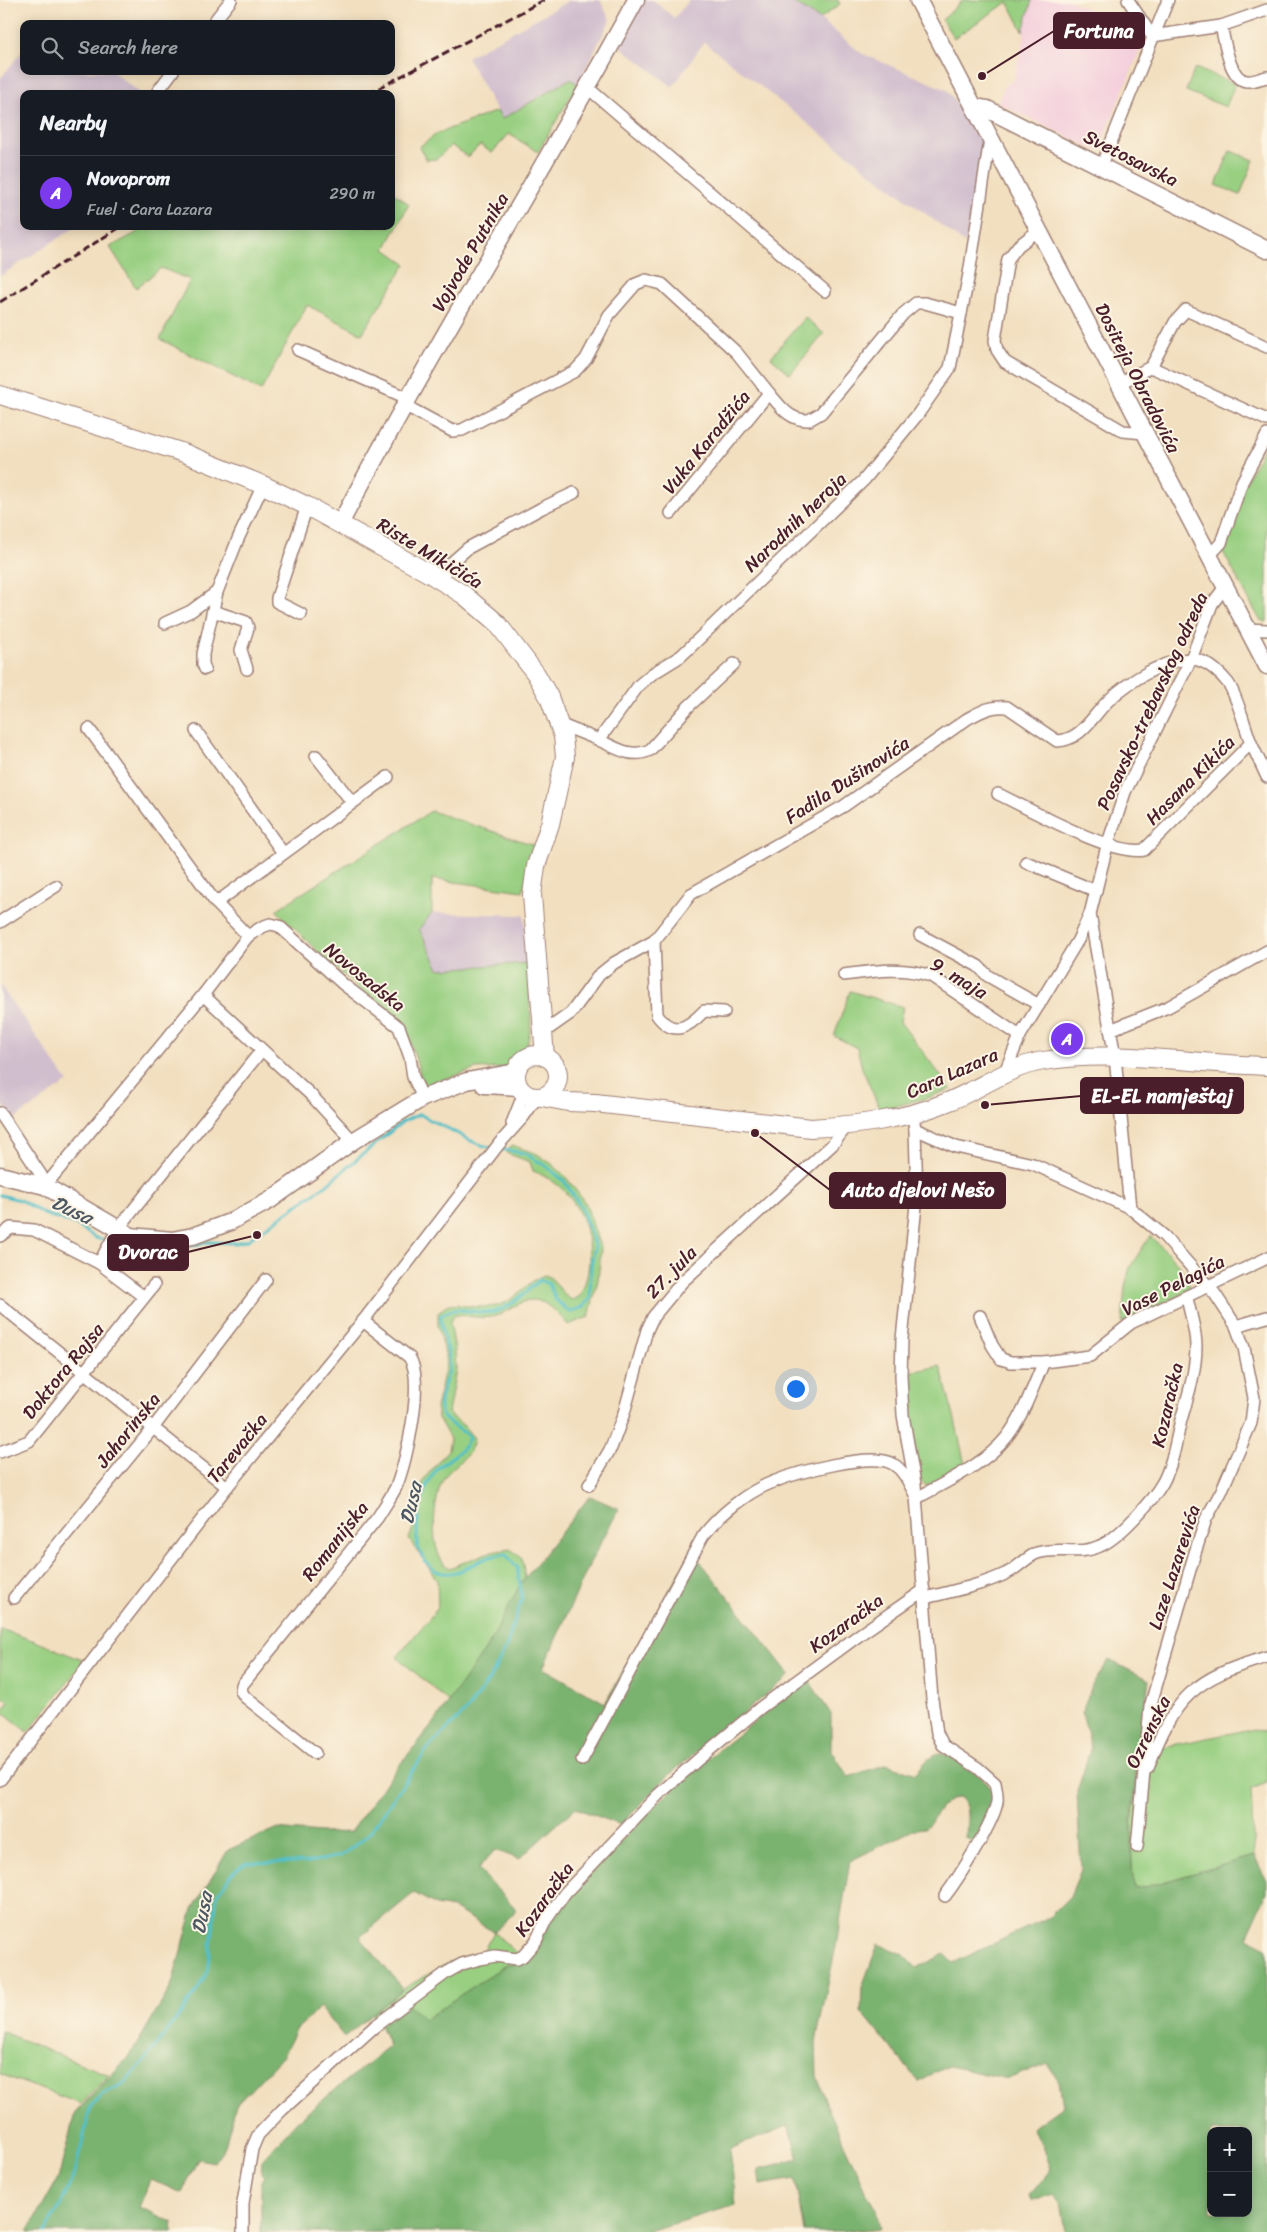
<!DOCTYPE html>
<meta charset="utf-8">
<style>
:root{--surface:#171b24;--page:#242831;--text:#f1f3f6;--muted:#9ea1a6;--line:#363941;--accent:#7c3aed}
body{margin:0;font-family:Sriracha,sans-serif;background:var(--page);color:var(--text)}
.controls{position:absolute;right:15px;bottom:15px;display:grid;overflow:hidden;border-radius:10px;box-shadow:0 2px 12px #0003}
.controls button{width:45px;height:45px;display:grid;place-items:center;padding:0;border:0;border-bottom:1px solid var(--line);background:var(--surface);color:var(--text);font:25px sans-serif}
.you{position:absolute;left:795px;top:1388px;width:18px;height:18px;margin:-12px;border:4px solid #fff;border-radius:50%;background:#1a73e8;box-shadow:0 0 0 8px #1a73e833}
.badge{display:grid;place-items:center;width:32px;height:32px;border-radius:50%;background:var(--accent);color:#fff;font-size:16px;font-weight:700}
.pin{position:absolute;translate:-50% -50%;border:2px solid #fff;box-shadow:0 1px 5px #0006}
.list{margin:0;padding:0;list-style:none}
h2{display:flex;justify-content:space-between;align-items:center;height:65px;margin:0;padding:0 20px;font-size:21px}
h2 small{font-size:16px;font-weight:400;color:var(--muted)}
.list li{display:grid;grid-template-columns:32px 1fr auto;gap:15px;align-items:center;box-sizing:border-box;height:75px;padding:0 20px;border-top:1px solid var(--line)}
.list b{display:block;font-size:19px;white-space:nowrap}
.list p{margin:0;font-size:16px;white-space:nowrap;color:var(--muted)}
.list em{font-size:16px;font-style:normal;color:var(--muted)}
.icon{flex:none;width:28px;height:28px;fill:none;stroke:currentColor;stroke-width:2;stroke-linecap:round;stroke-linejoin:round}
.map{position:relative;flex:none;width:1267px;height:2232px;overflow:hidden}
.search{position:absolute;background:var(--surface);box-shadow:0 2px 12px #0003;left:20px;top:20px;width:375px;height:55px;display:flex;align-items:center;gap:12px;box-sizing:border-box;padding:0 18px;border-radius:10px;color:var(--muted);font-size:19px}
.panel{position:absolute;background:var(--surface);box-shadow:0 2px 12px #0003;left:20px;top:90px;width:375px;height:140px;border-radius:10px}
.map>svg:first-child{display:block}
</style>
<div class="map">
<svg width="1267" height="2232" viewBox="0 0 1267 2232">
<rect width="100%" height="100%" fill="#fcf5e5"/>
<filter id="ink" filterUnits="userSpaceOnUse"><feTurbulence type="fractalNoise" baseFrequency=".02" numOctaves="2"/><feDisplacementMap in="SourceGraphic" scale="10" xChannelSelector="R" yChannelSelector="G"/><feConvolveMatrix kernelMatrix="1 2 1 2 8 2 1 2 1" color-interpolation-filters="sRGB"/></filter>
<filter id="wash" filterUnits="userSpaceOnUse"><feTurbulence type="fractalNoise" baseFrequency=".0096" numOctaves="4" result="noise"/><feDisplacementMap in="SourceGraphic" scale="20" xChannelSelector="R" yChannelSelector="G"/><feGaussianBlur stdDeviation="1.12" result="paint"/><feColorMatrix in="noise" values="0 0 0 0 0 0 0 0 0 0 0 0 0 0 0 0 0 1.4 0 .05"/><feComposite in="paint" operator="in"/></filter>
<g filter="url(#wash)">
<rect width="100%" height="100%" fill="#f2dfbf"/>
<!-- built -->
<path fill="#f4cfdd" d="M1032,0h37l76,38 -47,113 -100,-48 7,-18 9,-5 11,-45 -2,-4z"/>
<!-- industrial -->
<g fill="#d0bdcd">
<path d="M570,0h30l10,20 -32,64 -8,-5 -69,40 -34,-62z"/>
<path d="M644,0h9l21,18 16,-18h99l31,19 41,34 86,37 33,44 3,12 -17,98 -95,-71 -167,-131 -31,45 -56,-43z"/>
<path d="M24,49v22h88l29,23h-117v132h53l-77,50v-197z"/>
<path d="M432,913l92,2 4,48 -89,6 -20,-40z"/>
<path d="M0,985l68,97 -55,38 -13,-20z"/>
</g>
<!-- green -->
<g fill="#98cf81" stroke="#717756">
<path d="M789,0h49l2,4 -20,15z"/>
<path d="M963,0h69l-9,31 -15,-29 -54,36 -12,-18z"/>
<path d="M1195,68l40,16 -9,23 -40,-16z"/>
<path d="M570,79l8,5 -40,68 -29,-18 -17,19 -12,-8 -12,12 -17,-12 -14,14 -11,1 -7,-13 19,-14 59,-22 5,8z"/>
<path d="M1230,151l24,9 -14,35 -24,-10z"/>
<path d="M391,191l18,13 -24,45 21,15 -44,70 -55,-29 -46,86 -101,-52 30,-59 -29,-12 -25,20 -26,-41 39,-21h242z"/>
<path d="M805,317l19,17 -34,40 -19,-17z"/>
<path d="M1267,442v180l-7,-2 -38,-70 21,-63z"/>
<path d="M431,811l103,34 -11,46 -91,-12v34l-13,16 20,40 89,-6 3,60 -4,25 -18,20 -33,1 -52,17 -17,-55 -86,-76 -45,-45z"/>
<path d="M850,991l53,16 -3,15 51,67 -24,9 -47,12 -18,-42 -5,-20 -23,-12z"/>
<path d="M512,1145l25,9 15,10 13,12 21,28 15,46 -3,30 -9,37 -21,8c-11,-13 -27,-31 -45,-23 -11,5 -20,13 -32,15 -12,2 -24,-2 -36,-2l-5,6 5,30 1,19 -8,43 16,13 10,12c-2,20 -20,25 -30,40 -11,18 -17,80 6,90l37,-15 23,-4 12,9 3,21 -34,62 -42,61 -52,-45 41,-49 -1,-28 -28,-41 10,-27 1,-19 4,-14 24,-29 2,-11 -12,-21 -2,-10 11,-47 -9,-35v-13l10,-9c21,1 43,8 62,-4 12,-8 21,-21 35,-25 13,5 15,20 27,25l7,-3c18,-31 11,-80 -14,-105 -9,-10 -20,-16 -32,-21l-3,-9 -24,-9z"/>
<path d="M1150,1236c11,11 44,38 39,55l-67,32 3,-37 5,-19z"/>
<path d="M940,1366l15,54 10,45 -38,21 -7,-5 -12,-74 -2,-34z"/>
<path d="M0,1629l35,12 50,20 -57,71 -25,-20 6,-10 -9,-8z"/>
<path d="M1247,1730l20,1v52l-16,6 3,67 -108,31 -12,1c-6,-47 1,-93 7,-139h11z"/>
<path d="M494,1932l32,30 -22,4 -79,53 -44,8 -9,-12 31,-26 26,-15 21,-12 33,-11z"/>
<path d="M0,2031l109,44 -28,29 -81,-30z"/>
</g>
<!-- forest -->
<g fill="#7ab26f" stroke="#62684d" fill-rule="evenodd">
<path d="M590,1496l29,13 -28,52 -48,107 62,35 87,-152 98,124 -121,100 -48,50 -46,-17 -56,51 -24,-9 -17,19 39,41 -23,22 -41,-24 -17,-3 -22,-12 -54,44 43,52 -59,48 -24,-30 -24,23 -13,26 -47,49 -11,41 -11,16 -16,-3 -16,34 -31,-13 -12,27 34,15 -1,10h-144l30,-53 17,-66 56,-59 40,-67 22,-78 35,-59 48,-21 45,4 29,-1 47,-64 37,-45 57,-82 30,-58z"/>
<path d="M1109,1660l40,20c-8,68 -24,139 -15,208l12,-1 108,-31 13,25v12l-20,44 20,10v285h-202l-5,-30 -6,-7 -22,6 -2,-6 21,-26 -8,-23 -11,-18 31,-22 -4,-25 -12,-18 -39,16 -59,-13 -31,15 -57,-70 1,-24 16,-43 25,10 14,14 27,-14 9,9 96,-46 21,-21 11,-26 -4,-78 14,-45 -9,-35 10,-26zM1211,2131h37v82h-37z"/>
<path d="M808,1679l23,35v35l17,28 39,-13 29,10c5,-7 13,-19 23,-20 17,-2 58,30 54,48 -2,13 -12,28 -18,40l-9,-4c0,-13 5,-34 -7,-41 -19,4 -22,20 -34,31l-10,1 -65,32 -14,85 -20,96 1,34 12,35 36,79 11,20 4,18 -37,4h-39l-9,-53 -35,6 -2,-16 41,-10 -11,-33 -58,23 6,56 -91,27h-384v-51l3,-5 -3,-3 1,-13 35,-39 92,-75 -8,-19 27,-22 17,14 79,-53 21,-4 30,-53 107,-110 44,-39z"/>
</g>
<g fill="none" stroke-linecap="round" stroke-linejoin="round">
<!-- stream -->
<g stroke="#51bfc8" stroke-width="3">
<path d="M0,1195l20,5 24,14 30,10 22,14 42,12 19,2 52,-10 26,1 13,-3 78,-55 76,-63 18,-8c10,7 19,10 29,15 15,8 27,16 44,19"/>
<path d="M45,2232l20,-36 10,-24 16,-66 9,-10 26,-14 20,-23 44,-58 18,-29 9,-77 17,-24 12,-8 63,-1 32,-6 27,-21 61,-88 39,-38 21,-29 17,-32 16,-50 -5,-31 -12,-13c-5,1 -11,2 -15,3 -17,5 -32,21 -51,15 -10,-3 -21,-19 -22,-30 -1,-22 5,-56 20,-73 10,-11 28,-16 32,-32 -7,-8 -21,-12 -27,-22 -7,-12 4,-31 7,-45 3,-19 -9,-35 -8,-54 15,-14 35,0 53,-4 18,-5 32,-20 46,-32l9,4 7,16 14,12 13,-5 7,-9 1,-33 4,-18 -14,-40 -17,-26 -21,-17 -19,-11 -25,-4"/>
</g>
</g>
</g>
<g filter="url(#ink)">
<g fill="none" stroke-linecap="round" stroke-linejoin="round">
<!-- street casing -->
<g stroke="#9e7f75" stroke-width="14">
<g id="street">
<path d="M1128,0l24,36 69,-10 46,-16"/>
<path d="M212,24l19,-24"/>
<path d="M1221,26c4,15 8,54 26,55 6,1 14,-3 20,-4"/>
<path d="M588,88l237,203"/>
<path d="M158,91l15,-20"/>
<path d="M1102,165l66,-165"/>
<path d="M1039,230l-21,16 -10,13 -13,81 2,10 8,12 118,69 21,2"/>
<path d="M298,350l109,48"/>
<path d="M1151,367l116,53"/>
<path d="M1118,384l33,-17 24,-45 11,-12 81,37"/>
<path d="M769,393c12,14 21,28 40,27l12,-7 82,-99 13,-11h9l36,10"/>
<path d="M404,405l48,26 10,-1 113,-59 11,-12 23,-44 27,-31 10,-4 16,4 75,69 32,40 -98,120"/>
<path d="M1208,557l13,-14 21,-61 25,-47"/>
<path d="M440,580l11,-17 17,-15 74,-40 32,-15"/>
<path d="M213,611l33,11 2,6 -7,22 6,19"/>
<path d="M301,614l-24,-12v-4l30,-92"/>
<path d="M165,623l26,-12 26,-19"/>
<path d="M1247,629l20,1"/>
<path d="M205,669l-2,-5v-10l14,-62 21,-53 25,-54"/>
<path d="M559,724l40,16 40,-55 13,-11 29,-18 183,-176 54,-66 32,-46 19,-94 21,-135"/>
<path d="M89,729l127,174 32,33"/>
<path d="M196,731l87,122"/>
<path d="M599,740c17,8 33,19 51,10l39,-44 45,-42"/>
<path d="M1251,743l16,34"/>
<path d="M316,756l36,46"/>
<path d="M1026,862l70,29"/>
<path d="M216,903l172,-126"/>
<path d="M1090,914l25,143 15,151 34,28 51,58 21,32 8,22 10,50 -3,25 -30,69 -15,27 -12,37 -44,151 -13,140"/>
<path d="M0,922l56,-36"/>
<path d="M920,935l58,31 10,10 51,29"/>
<path d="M654,941l3,74c16,22 31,13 47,-4l20,1"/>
<path d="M844,975c30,-4 58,-9 87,1l89,60"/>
<path d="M203,995l108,100 42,46"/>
<path d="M1110,1030l58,-23 99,-56"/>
<path d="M544,1032l27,-19 28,-38 15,-12 40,-22 37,-47 153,-88 123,-87c13,-7 24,-14 40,-12l50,34c25,-1 36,-26 52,-41 19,-18 62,-46 89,-40 11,3 23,14 30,23 9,12 17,45 23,60l-107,107c-32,6 -114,-41 -146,-56"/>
<path d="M1004,1074l16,-38 58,-96 12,-26 17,-68 18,-54 66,-133 21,-55 13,-17"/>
<path d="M0,1113l41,62 4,11 158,-191 45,-59 14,-9 8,-3 9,2 64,58 56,43 11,30 3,20 10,21"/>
<path d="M914,1122l1,7 41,18 77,17 97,44"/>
<path d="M512,1123l12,-30"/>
<path d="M915,1129l2,67 -15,143 -1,37 2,39 12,69 17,215 5,34 6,12 35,23 17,15c1,6 3,13 2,19 -3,20 -39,77 -52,94"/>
<path d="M0,1236l11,-8 23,2 65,33 45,34"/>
<path d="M99,1263l19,-34 143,-178"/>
<path d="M0,1305l227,182"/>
<path d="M980,1316l12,29 9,14 10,3h33l46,-6 41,-33 136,-65"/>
<path d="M1236,1326l31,-9"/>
<path d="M0,1452l29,-11 125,-156"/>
<path d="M589,1485l22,-37 13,-35 23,-83 6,-13 29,-35 150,-137 15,-19"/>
<path d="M14,1598l139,-170 113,-148"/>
<path d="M925,1598c27,-7 55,-12 80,-24 12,-5 20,-16 32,-21 21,-7 42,3 63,-7 19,-8 53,-46 63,-64 10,-19 13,-41 18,-62 7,-24 15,-48 15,-74 0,-16 -6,-33 -9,-48"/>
<path d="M315,1753l-70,-56 -4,-6 1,-6 136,-168c6,-10 13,-20 18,-30 11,-26 29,-108 13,-130l-46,-36"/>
<path d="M582,1760l121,-224c17,-22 44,-44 70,-54 22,-9 99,-31 120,-18 12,7 17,22 24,34 30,-17 67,-33 89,-60 17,-21 27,-52 38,-76"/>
<path d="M1148,1768c26,-71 46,-90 119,-111"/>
<path d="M0,1780l227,-293 136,-166 136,-177 25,-28 13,-19"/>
<path d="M243,2232v-29l9,-54 6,-14 24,-25 92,-83 72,-54 16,-9 18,-5 15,-3 22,3 6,-3 13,-15 10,-21 19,-27 93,-98 43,-38 59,-49 102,-75 62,-43"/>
</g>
</g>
<!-- secondary casing -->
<g stroke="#9e7f75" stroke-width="19">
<g id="secondary">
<path d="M918,0l349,666"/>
<path d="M974,107l13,2 280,141"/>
<path d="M340,524c93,-177 200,-348 296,-524"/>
<path d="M484,1085l35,2"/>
<path d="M0,1175l45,11 86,50 41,4 21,-4 37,-14 39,-21 84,-60 70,-43 44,-17 49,-9"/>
</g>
</g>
<!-- primary casing -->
<g stroke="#9e7f75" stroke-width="20">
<g id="primary">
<path d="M0,395l184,58 79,32 44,21 125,69 32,20 33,28 39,51 13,23 14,39 2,21 -15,67 -14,42 -4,29 13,162"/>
<circle cx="537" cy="1076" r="21"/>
<path d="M542,1097l26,5 27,1 216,25c46,-3 92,-8 134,-25 34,-13 62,-36 98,-42 72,-12 151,3 224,5"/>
</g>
</g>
<!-- street -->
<use href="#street" stroke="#fff" stroke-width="11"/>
<!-- secondary -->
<use href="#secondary" stroke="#fff" stroke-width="16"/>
<!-- primary -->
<use href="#primary" stroke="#fff" stroke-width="18"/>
<!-- rail -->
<g stroke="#4a1f2b" stroke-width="3" stroke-dasharray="8 4" stroke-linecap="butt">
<path d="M368,94l176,-94"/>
<path d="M0,302l122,-76"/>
</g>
</g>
</g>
<g text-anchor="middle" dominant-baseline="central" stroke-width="4" stroke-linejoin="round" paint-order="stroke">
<!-- street labels -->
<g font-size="19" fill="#4a1f2b" stroke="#fcf5e5">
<text transform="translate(1131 158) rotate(27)">Svetosavska</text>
<text transform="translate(470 252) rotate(-60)">Vojvode Putnika</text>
<text transform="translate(1138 378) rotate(63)">Dositeja Obradovića</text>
<text transform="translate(706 442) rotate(-51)">Vuka Karadžića</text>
<text transform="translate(795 522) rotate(-44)">Narodnih heroja</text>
<text transform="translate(430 553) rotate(31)">Riste Mikičića</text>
<text transform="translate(1152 701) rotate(-65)">Posavsko-trebavskog odreda</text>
<text transform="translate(847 780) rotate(-33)">Fadila Dušinovića</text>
<text transform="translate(1190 780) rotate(-45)">Hasana Kikića</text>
<text transform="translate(365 977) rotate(39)">Novosadska</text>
<text transform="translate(959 978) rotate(31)">9. maja</text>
<text transform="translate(952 1073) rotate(-24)">Cara Lazara</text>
<text transform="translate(671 1272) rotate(-46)">27. jula</text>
<text transform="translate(1173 1285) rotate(-27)">Vase Pelagića</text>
<text transform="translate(63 1371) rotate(-51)">Doktora Rajsa</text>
<text transform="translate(1167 1405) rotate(-77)">Kozaračka</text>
<text transform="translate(128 1430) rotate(-51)">Jahorinska</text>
<text transform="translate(237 1448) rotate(-51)">Tarevačka</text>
<text transform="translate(335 1541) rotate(-52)">Romanijska</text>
<text transform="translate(1174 1567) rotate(-72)">Laze Lazarevića</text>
<text transform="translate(846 1623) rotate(-36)">Kozaračka</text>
<text transform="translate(1148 1732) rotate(-64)">Ozrenska</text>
<text transform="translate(544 1899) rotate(-54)">Kozaračka</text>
</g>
<!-- water labels -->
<g font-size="20" font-style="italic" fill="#4c5762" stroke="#fcf5e5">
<text transform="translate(72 1210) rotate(25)">Dusa</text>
<text transform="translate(411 1503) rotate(-77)">Dusa</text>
<text transform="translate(202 1913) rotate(-79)">Dusa</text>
</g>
</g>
<!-- callouts -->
<path fill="none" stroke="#4a1f2b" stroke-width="2" d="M982 76L1054 31M985 1105L1081 1096M755 1133L830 1190M257 1235L188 1252"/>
<g fill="#4a1f2b" stroke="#fcf5e5" stroke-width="2">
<circle cx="982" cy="76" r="5"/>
<circle cx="985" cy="1105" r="5"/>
<circle cx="755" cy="1133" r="5"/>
<circle cx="257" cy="1235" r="5"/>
</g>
<g fill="#4a1f2b" stroke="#4a1f2b" stroke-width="2">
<rect x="1054" y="13" width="90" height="35" rx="5"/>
<rect x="1081" y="1078" width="162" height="35" rx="5"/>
<rect x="830" y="1173" width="175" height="35" rx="5"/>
<rect x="108" y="1235" width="80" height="35" rx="5"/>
</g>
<g font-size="20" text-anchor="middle" font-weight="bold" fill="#fff">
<text x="1099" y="38">Fortuna</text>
<text x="1162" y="1103">EL-EL namještaj</text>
<text x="918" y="1197">Auto djelovi Nešo</text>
<text x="148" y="1259">Dvorac</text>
</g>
</svg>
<div class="controls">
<button>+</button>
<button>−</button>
</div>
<div class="you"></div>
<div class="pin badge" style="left:1067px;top:1039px">A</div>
<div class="search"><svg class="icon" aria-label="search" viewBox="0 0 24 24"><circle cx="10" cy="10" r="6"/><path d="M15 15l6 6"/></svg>Search here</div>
<section class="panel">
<h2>Nearby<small></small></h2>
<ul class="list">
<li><span class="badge">A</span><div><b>Novoprom</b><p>Fuel · Cara Lazara</p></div><em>290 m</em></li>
</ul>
</section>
</div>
